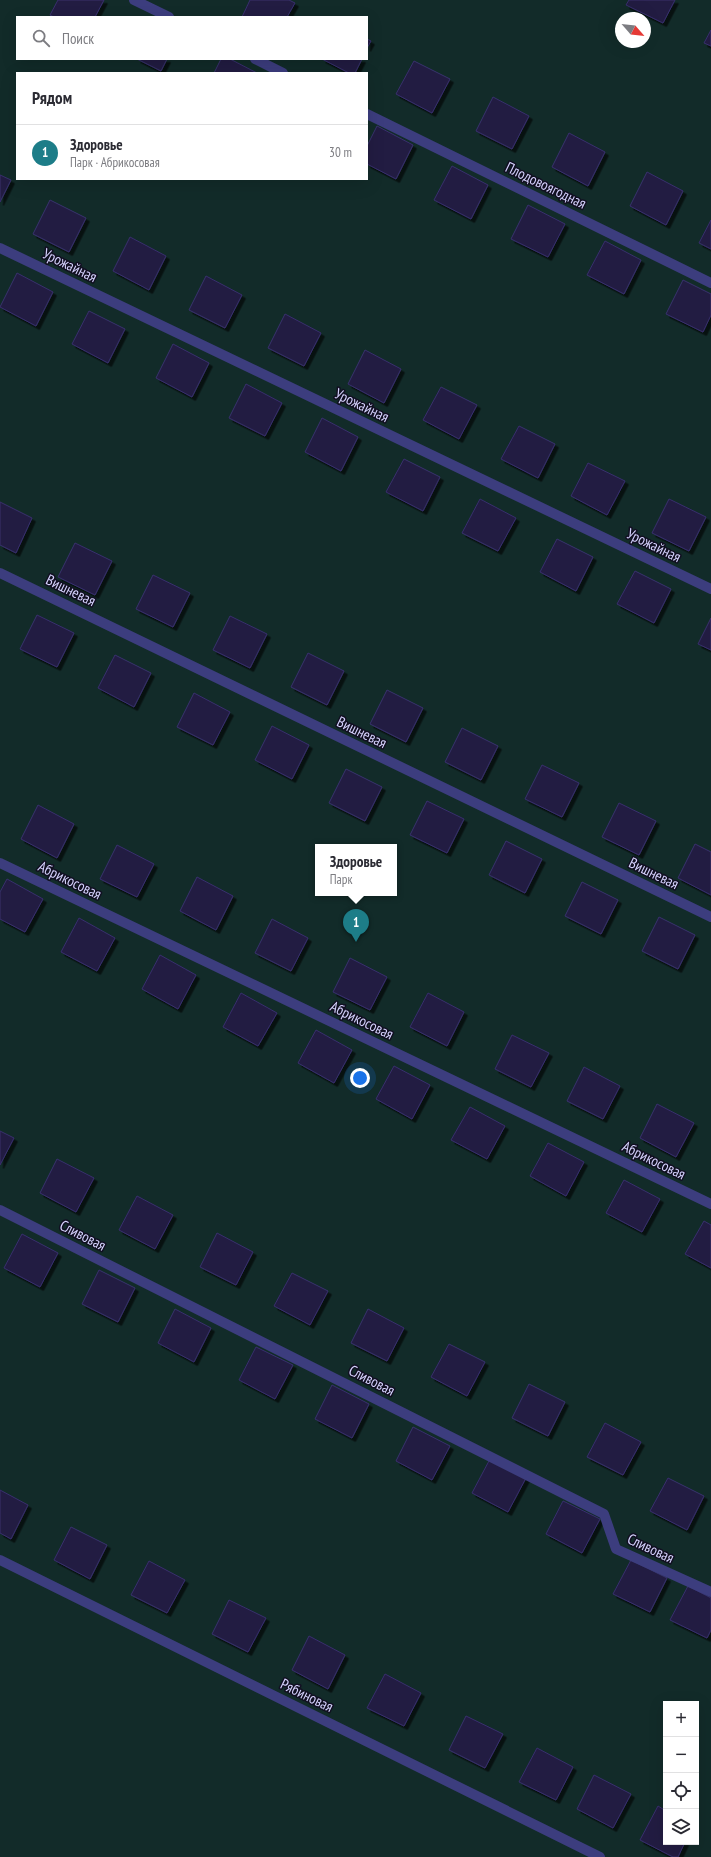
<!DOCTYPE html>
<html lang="ru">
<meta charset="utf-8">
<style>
:root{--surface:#fff;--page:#f2f2f3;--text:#2b2b33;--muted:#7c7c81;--line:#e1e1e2;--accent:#1d7d88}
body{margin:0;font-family:"PT Sans Narrow",sans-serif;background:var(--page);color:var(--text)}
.controls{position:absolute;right:12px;bottom:12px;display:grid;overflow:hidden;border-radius:0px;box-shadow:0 4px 16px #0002}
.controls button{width:36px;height:36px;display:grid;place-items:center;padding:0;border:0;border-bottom:1px solid var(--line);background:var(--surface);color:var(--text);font:20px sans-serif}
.compass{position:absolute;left:615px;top:12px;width:36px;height:36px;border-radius:50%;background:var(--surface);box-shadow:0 4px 16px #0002;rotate:118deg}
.you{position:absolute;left:360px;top:1078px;width:14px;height:14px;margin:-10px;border:3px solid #fff;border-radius:50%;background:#1a73e8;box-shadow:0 0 0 6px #1a73e833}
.badge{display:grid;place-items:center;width:26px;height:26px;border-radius:50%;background:var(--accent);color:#fff;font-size:13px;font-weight:700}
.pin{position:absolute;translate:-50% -33px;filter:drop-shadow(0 1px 2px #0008)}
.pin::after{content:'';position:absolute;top:21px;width:14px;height:12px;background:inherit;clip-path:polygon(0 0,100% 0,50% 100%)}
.popup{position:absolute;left:315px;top:844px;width:82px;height:52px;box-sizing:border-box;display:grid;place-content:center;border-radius:0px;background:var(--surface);filter:drop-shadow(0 1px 3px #0005);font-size:13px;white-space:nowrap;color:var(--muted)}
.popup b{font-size:15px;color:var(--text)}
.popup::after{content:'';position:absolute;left:50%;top:100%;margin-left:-8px;border:8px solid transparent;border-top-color:var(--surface)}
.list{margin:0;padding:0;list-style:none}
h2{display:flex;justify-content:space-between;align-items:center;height:52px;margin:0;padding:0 16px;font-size:17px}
h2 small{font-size:13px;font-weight:400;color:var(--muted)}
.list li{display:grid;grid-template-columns:26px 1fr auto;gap:12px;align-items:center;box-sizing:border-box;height:56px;padding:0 16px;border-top:1px solid var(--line)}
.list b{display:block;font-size:15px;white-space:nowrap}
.list p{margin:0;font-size:13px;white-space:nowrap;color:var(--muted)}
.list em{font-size:13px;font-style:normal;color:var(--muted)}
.icon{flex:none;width:22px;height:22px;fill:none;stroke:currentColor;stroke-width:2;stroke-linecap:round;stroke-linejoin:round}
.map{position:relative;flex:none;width:711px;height:1857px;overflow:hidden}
.search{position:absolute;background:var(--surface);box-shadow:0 4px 16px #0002;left:16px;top:16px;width:352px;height:44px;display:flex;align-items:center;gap:10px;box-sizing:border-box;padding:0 14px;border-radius:0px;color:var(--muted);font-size:15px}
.panel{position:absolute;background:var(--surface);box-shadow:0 4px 16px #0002;left:16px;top:72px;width:352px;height:108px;border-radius:0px}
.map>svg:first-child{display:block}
</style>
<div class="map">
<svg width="711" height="1857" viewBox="0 0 711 1857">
<defs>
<filter id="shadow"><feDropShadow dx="3.5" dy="3.5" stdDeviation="0" flood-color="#0009"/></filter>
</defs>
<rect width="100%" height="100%" fill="#110f22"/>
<!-- green -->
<path fill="#122b29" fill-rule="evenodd" d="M0,0h711v1857h-711zM17,17h350v42h-350zM621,18h24v24h-24zM17,73h350v106h-350zM318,847h76v46h-76zM666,1704h30v138h-30z"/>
<!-- building -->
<g fill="#221c42" stroke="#382f6d" filter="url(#shadow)">
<path d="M58,0h46l-9,17h-41l-4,-2z"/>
<path d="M250,0h39l6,3 -8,14h-45z"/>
<path d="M629,0h46l-12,23 -37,-18z"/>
<path d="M711,30v16l-7,-3z"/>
<path d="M367,39l4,2 -4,7z"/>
<path d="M137,59h30l-6,12z"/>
<path d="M221,59h9l27,14h-43z"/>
<path d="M322,59h40l-7,14h-6z"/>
<path d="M414,61l36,18 -18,34 -36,-19z"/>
<path d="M493,97l36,19 -17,33 -36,-18z"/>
<path d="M377,126l36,19 -17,34 -29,-15v-18z"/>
<path d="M569,133l36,19 -17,34 -36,-19z"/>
<path d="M452,166l36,19 -17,34 -37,-19z"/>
<path d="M647,172l36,19 -17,34 -36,-19z"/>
<path d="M0,175l11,5 -11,22z"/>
<path d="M50,200l36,18 -17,34 -36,-18z"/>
<path d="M528,205l37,19 -17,33 -37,-18z"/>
<path d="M711,220v29l-12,-6z"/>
<path d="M130,237l36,19 -17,34 -36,-19z"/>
<path d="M605,241l36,19 -17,34 -37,-19z"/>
<path d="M17,273l36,19 -17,34 -36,-19z"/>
<path d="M206,276l36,19 -17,33 -36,-18z"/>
<path d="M683,280l28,14v21l-8,17 -37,-18z"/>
<path d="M89,311l36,18 -17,34 -36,-19z"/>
<path d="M285,314l36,19 -17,33 -36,-18z"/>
<path d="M173,344l36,19 -17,34 -36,-19z"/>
<path d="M365,350l36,19 -17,34 -36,-19z"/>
<path d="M246,384l36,19 -17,33 -36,-18z"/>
<path d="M441,387l36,18 -18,34 -36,-19z"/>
<path d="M322,418l36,19 -17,34 -36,-19z"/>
<path d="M519,426l36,18 -17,34 -37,-19z"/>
<path d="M404,459l36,18 -17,34 -37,-19z"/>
<path d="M588,463l37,18 -18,34 -36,-19z"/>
<path d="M480,499l36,19 -18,33 -36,-18z"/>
<path d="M669,499l37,18 -17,34 -37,-18z"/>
<path d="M0,502l32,16 -16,35 -16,-8z"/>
<path d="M557,539l36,18 -17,34 -36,-19z"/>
<path d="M75,543l37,18 -17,34 -37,-18z"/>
<path d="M635,571l36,18 -17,34 -37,-19z"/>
<path d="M153,575l37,18 -17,34 -37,-18z"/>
<path d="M37,615l37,18 -17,34 -37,-18z"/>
<path d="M230,616l37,18 -17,34 -37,-18z"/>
<path d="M711,618v32l-13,-6z"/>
<path d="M308,653l36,18 -17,34 -36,-18z"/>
<path d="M115,655l36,18 -17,34 -36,-19z"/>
<path d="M387,690l36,18 -17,34 -36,-18z"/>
<path d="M194,693l36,19 -17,33 -36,-18z"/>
<path d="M272,726l37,19 -17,34 -37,-19z"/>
<path d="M462,728l36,18 -17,34 -36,-18z"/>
<path d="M542,765l37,18 -17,34 -37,-18z"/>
<path d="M346,769l36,18 -17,34 -36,-18z"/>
<path d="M427,801l37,18 -17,34 -37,-18z"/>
<path d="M619,803l37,18 -17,34 -37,-18z"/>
<path d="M38,805l36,19 -17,34 -36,-19z"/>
<path d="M506,841l36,18 -17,34 -36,-18z"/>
<path d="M695,844l16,8v43l-33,-17z"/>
<path d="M117,845l37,19 -17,33 -37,-18z"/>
<path d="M197,877l36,19 -17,34 -36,-19z"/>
<path d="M7,879l36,20 -18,33 -25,-13v-27z"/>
<path d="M582,882l36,18 -17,34 -36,-18z"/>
<path d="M659,917l36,18 -17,34 -36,-18z"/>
<path d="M79,918l36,20 -18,33 -36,-19z"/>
<path d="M272,919l36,19 -17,33 -36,-18z"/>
<path d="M160,955l36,20 -18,34 -36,-20z"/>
<path d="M350,958l37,19 -17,33 -37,-18z"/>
<path d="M241,993l36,20 -19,33 -35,-19z"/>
<path d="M428,993l36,19 -17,34 -37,-19z"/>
<path d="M316,1030l36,20 -18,33 -36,-20z"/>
<path d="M512,1035l37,18 -18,34 -36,-18z"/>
<path d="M394,1066l36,19 -18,34 -36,-20z"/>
<path d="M584,1067l36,19 -17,33 -36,-18z"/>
<path d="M657,1104l37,19 -18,34 -36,-19z"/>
<path d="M470,1107l35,19 -18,33 -36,-19z"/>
<path d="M0,1131l14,7 -14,27z"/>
<path d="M548,1143l36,19 -18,34 -36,-20z"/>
<path d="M57,1159l37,19 -18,34 -36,-19z"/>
<path d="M624,1180l36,19 -18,33 -36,-19z"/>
<path d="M137,1196l36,19 -18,34 -36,-19z"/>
<path d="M704,1221l7,4v43l-26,-14z"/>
<path d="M217,1233l36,19 -17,33 -36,-18z"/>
<path d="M22,1234l36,19 -18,34 -36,-19z"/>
<path d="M99,1270l36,18 -17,34 -36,-18z"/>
<path d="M292,1273l36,18 -18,34 -36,-19z"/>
<path d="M175,1309l36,19 -17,34 -36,-19z"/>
<path d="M368,1309l36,19 -17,33 -36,-18z"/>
<path d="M449,1344l36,18 -18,34 -36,-19z"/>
<path d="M256,1347l37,18 -18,34 -36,-19z"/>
<path d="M529,1384l36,18 -17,34 -36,-18z"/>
<path d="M332,1385l37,19 -17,34 -37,-19z"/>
<path d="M605,1423l36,19 -18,33 -36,-18z"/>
<path d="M413,1427l37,19 -18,34 -36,-19z"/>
<path d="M490,1459l36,19 -18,34 -36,-19z"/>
<path d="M668,1478l36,18 -17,34 -37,-19z"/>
<path d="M0,1490l28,15 -17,34 -11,-6z"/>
<path d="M563,1501l37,18 -18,34 -36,-19z"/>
<path d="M71,1527l36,18 -17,34 -36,-19z"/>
<path d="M631,1560l36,18 -17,34 -37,-18z"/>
<path d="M149,1561l36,19 -18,33 -36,-18z"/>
<path d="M688,1586l23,12v32l-4,8 -37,-18z"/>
<path d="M229,1600l37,18 -18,34 -36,-18z"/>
<path d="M309,1636l36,19 -17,34 -36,-19z"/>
<path d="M385,1674l36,19 -17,33 -37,-18z"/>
<path d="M466,1716l37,18 -18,34 -36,-18z"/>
<path d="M537,1748l36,19 -17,33 -37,-18z"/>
<path d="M594,1775l37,19 -18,34 -36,-19z"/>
<path d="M658,1806l8,5v31h19l-7,15h-5l-33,-17z"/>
</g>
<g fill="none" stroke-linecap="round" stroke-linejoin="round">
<!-- street -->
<g stroke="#3c3d7e" stroke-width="10">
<path d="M134,0l35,17"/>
<path d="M255,59l28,14"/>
<path d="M367,114l344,169"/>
<path d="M0,248l711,341"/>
<path d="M0,573l711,344"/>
<path d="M0,863l711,341"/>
<path d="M0,1210l604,304 12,35 95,43"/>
<path d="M0,1560l600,297"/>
</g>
</g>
<g text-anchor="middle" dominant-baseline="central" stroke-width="3" stroke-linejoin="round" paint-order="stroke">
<!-- street labels -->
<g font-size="15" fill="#d5d2fd" stroke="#110f22">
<text transform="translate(546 185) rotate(26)">Плодовоягодная</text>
<text transform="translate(70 265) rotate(26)">Урожайная</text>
<text transform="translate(362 405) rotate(26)">Урожайная</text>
<text transform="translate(654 545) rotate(26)">Урожайная</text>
<text transform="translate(71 590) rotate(26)">Вишневая</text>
<text transform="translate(362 732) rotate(26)">Вишневая</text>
<text transform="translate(654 873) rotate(26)">Вишневая</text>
<text transform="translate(70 880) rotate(26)">Абрикосовая</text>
<text transform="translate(362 1020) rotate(26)">Абрикосовая</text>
<text transform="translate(654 1160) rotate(26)">Абрикосовая</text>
<text transform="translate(83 1235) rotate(27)">Сливовая</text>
<text transform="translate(372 1380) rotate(27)">Сливовая</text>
<text transform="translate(651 1548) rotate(25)">Сливовая</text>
<text transform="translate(307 1695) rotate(26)">Рябиновая</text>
</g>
</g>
</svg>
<div class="controls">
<button>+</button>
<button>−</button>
<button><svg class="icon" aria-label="locate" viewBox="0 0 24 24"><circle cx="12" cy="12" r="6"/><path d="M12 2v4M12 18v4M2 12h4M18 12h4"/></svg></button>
<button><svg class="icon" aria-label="layers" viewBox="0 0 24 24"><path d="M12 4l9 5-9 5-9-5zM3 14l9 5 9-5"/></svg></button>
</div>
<svg class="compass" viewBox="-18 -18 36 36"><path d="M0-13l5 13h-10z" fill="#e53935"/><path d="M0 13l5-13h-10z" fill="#7c7c81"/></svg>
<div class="you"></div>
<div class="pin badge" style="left:356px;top:942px">1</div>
<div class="popup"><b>Здоровье</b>Парк</div>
<div class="search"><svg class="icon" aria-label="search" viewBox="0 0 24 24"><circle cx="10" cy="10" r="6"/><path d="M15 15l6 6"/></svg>Поиск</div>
<section class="panel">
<h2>Рядом<small></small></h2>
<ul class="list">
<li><span class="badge">1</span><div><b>Здоровье</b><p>Парк · Абрикосовая</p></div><em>30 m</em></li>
</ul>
</section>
</div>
